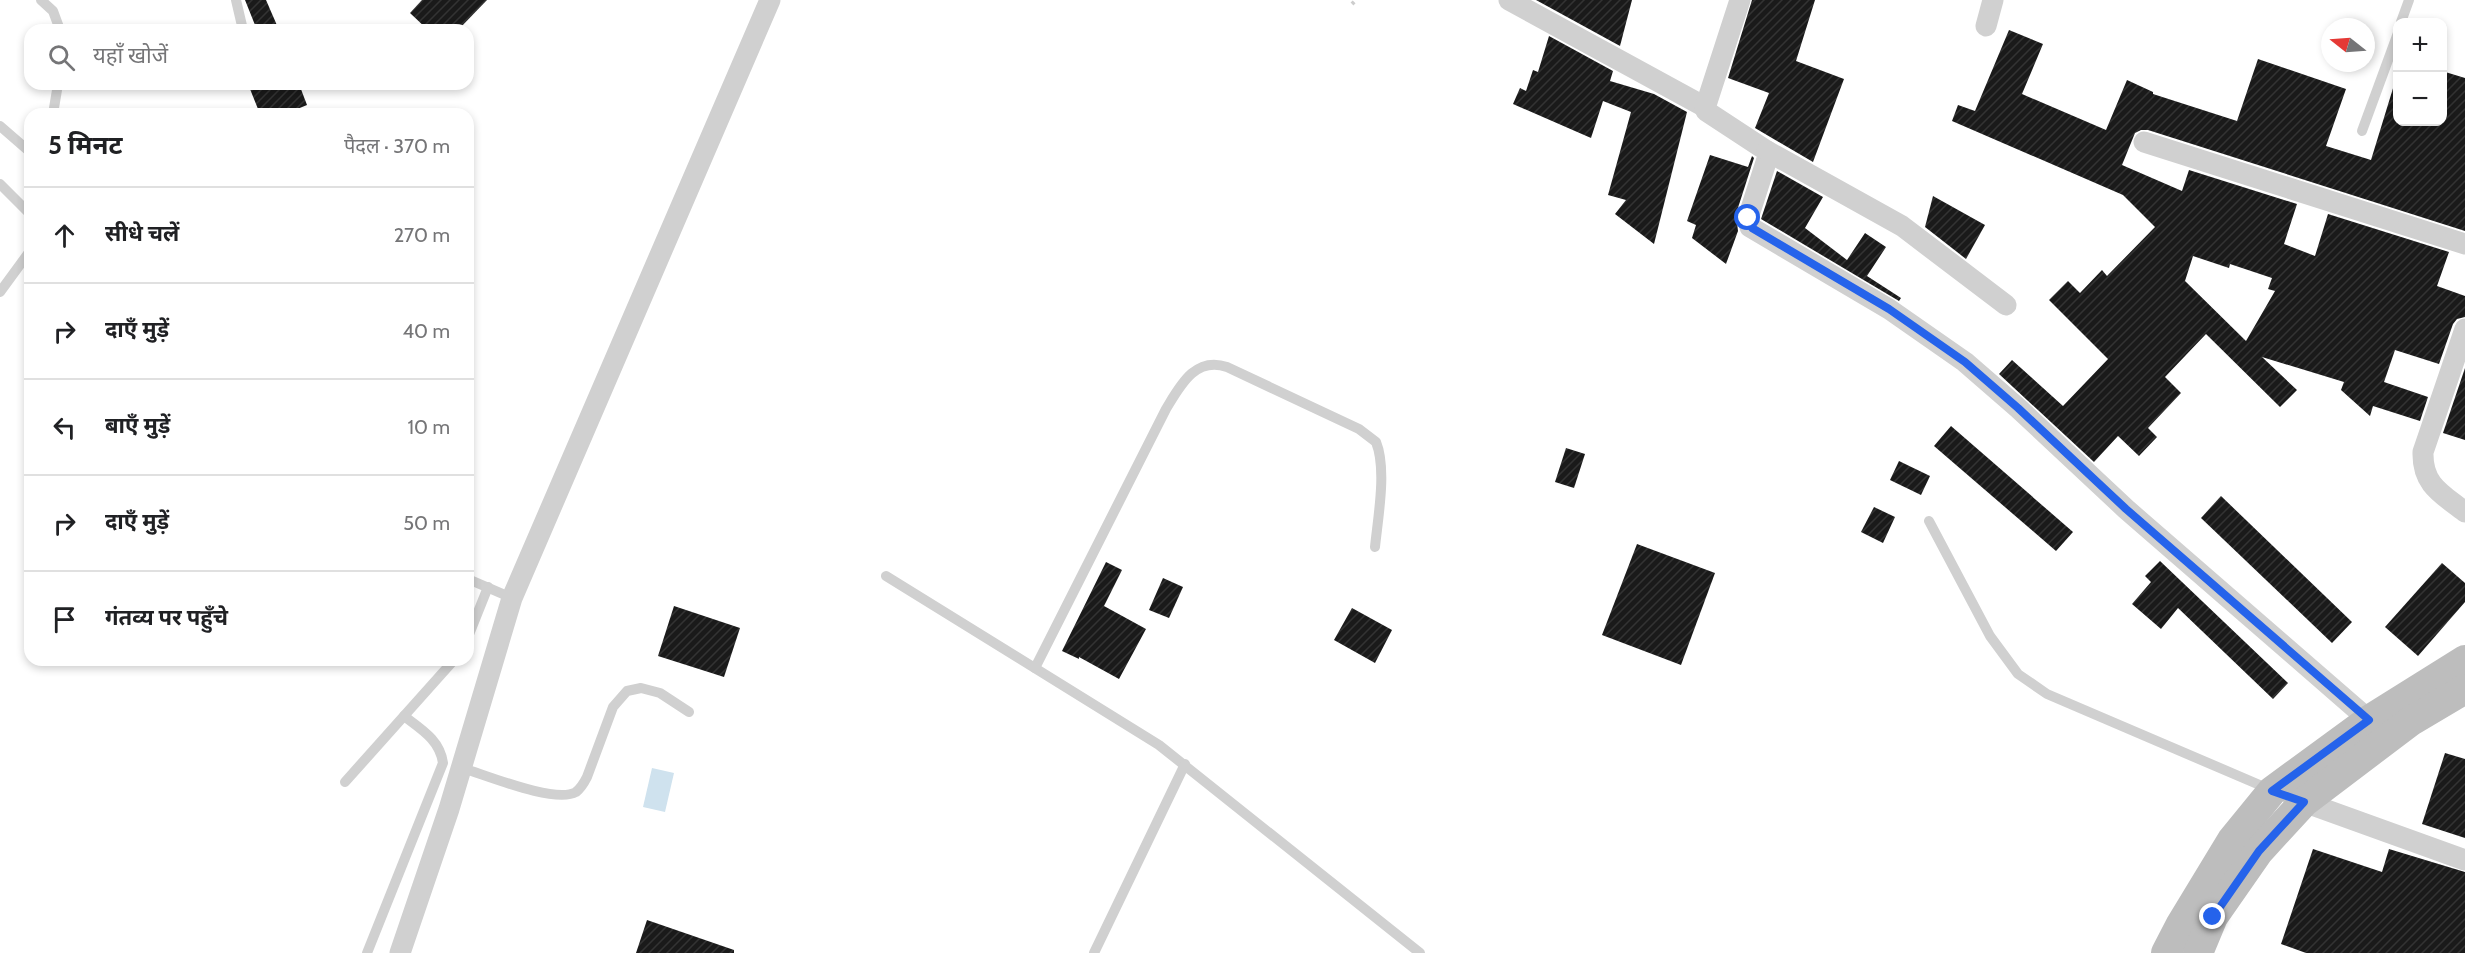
<!DOCTYPE html>
<html lang="hi">
<meta charset="utf-8">
<style>
:root{--surface:#fff;--page:#f6f6f6;--text:#202124;--muted:#757577;--line:#e0e0e0}
body{margin:0;font-family:Cabin,"Noto Sans Devanagari",sans-serif;background:var(--page);color:var(--text)}
.controls{position:absolute;right:18px;top:18px;display:grid;overflow:hidden;border-radius:12px;box-shadow:0 3px 9px #0003}
.controls button{width:54px;height:54px;display:grid;place-items:center;padding:0;border:0;border-bottom:2px solid var(--line);background:var(--surface);color:var(--text);font:30px sans-serif}
.compass{position:absolute;left:2321px;top:18px;width:54px;height:54px;border-radius:50%;background:var(--surface);box-shadow:0 3px 9px #0003;rotate:287deg}
.stop{position:absolute;width:18px;height:18px;margin:-14px;border:4px solid #2563eb;border-radius:50%;background:#fff}
.stop.end{background:#2563eb;border-color:#fff;box-shadow:0 2px 6px #0008}
.list{margin:0;padding:0;list-style:none}
h2{display:flex;justify-content:space-between;align-items:center;height:78px;margin:0;padding:0 24px;font-size:26px}
h2 small{font-size:20px;font-weight:400;color:var(--muted)}
.list li{display:grid;grid-template-columns:39px 1fr auto;gap:18px;align-items:center;box-sizing:border-box;height:96px;padding:0 24px;border-top:2px solid var(--line)}
.list b{display:block;font-size:22px;white-space:nowrap}
.list em{font-size:20px;font-style:normal;color:var(--muted)}
.icon{flex:none;width:33px;height:33px;fill:none;stroke:currentColor;stroke-width:2;stroke-linecap:round;stroke-linejoin:round}
.map{position:relative;flex:none;width:2465px;height:953px;overflow:hidden}
.search{position:absolute;background:var(--surface);box-shadow:0 3px 9px #0003;left:24px;top:24px;width:450px;height:66px;display:flex;align-items:center;gap:15px;box-sizing:border-box;padding:0 21px;border-radius:18px;color:var(--muted);font-size:22px}
.panel{position:absolute;background:var(--surface);box-shadow:0 3px 9px #0003;left:24px;top:108px;width:450px;height:558px;border-radius:18px}
.map>svg:first-child{display:block}
</style>
<div class="map">
<svg width="2465" height="953" viewBox="0 0 2465 953">
<defs>
<pattern id="building-hatch" width="6" height="6" patternUnits="userSpaceOnUse" patternTransform="scale(1.5)"><rect width="6" height="6" fill="#1a1a1a"/><path d="M-1 1l2-2M0 6l6-6M5 7l2-2" fill="none" stroke="#333"/></pattern>
</defs>
<rect width="100%" height="100%" fill="#fff"/>
<!-- water -->
<path fill="#cfe2ee" d="M652,768l22,5 -9,39 -22,-5z"/>
<!-- building -->
<g fill="url(#building-hatch)" fill-rule="evenodd">
<path d="M245,0h21l13,30h-22z"/>
<path d="M422,0h65l-29,30h-30l-18,-17z"/>
<path d="M1536,0h96l-12,46z"/>
<path d="M1752,0h63l-19,61 48,18 -31,83 -58,-34 14,-35 -41,-15z"/>
<path d="M2009,30l34,14 -21,50 84,36 21,-50 26,12v2l84,27 21,-62 88,30 -20,57 45,14 23,-75 3,1v36h45v-51l23,7v153l-317,-101h-7l-6,3 -13,32 60,26 7,-21 108,34 -13,40 31,12 13,-42 121,38 -12,34 28,10v21l-8,2 -4,5 -14,40 -44,-14 -11,32 44,15 -8,24 -47,-15 -3,10 -29,-26 3,-8 -82,-25 35,33 -17,17 -74,-73 -41,43 16,16 -33,35 9,9 -18,19 -21,-20 -24,26 -95,-88 13,-14 51,46 45,-47 -59,-59 19,-19 12,12 22,-23 5,6 48,-49 -32,-32 -171,-74 6,-16 17,6zM2193,256l36,12 1,-4 42,14 -4,11 7,2 -29,50 -61,-60z"/>
<path d="M1549,36l64,35 -3,10 44,13 33,18 -33,132 -39,-30 11,-14 -18,-5 23,-83 -28,-11 -12,37 -78,-34 7,-16 6,3 7,-21 5,2z"/>
<path d="M248,84h51l8,21 -22,9h-25z"/>
<path d="M1710,155l38,12 4,-11 2,2 -18,56 2,17 -12,33 -34,-26 4,-13 -9,-4z"/>
<path d="M1777,171l46,26 -18,31 42,32 18,-27 21,14 -19,29 34,22 -2,3 -138,-82z"/>
<path d="M1933,196l52,29 -19,34 -41,-32z"/>
<path d="M2465,368v72l-22,-7z"/>
<path d="M1951,426l122,106 -17,19 -122,-105z"/>
<path d="M1566,448l19,6 -11,34 -19,-6z"/>
<path d="M1899,461l31,15 -9,19 -31,-15z"/>
<path d="M2221,496l131,126 -20,21 -131,-125z"/>
<path d="M1874,507l21,10 -12,26 -22,-11z"/>
<path d="M1637,544l78,29 -34,92 -79,-30z"/>
<path d="M2160,561l128,122 -15,16 -95,-91 -17,21 -29,-25 19,-22 -6,-6z"/>
<path d="M1106,562l16,8 -18,36 42,23 -27,50 -40,-22v2l-17,-8z"/>
<path d="M2442,563l23,20v19l-47,54 -33,-29z"/>
<path d="M1163,578l20,9 -14,31 -20,-8z"/>
<path d="M674,606l66,22 -16,49 -66,-21z"/>
<path d="M1352,608l40,22 -17,33 -41,-23z"/>
<path d="M2445,753l20,6v79l-43,-14z"/>
<path d="M2313,849l69,23 7,-23 76,23v81h-159l-25,-9z"/>
<path d="M647,920l87,30v3h-98z"/>
</g>
<g fill="none" stroke-linecap="round" stroke-linejoin="round">
<!-- path -->
<path stroke="#cdcdcd" stroke-width="4" stroke-dasharray="3 3" stroke-linecap="butt" d="M1352,4l4,-4"/>
<!-- service -->
<g stroke="#d0d0d0" stroke-width="10">
<path d="M41,0l12,11 7,19"/>
<path d="M236,0l7,30"/>
<path d="M2401,22l8,-22"/>
<path d="M53,114l5,-30"/>
<path d="M0,126l30,26"/>
<path d="M2362,131l36,-98"/>
<path d="M0,184l30,30"/>
<path d="M0,292l30,-41"/>
<path d="M1929,521l61,115 28,38 29,20 222,95"/>
<path d="M886,576l273,169 261,208"/>
<path d="M468,579l44,19"/>
<path d="M468,637l20,-50"/>
<path d="M1035,668l131,-259c14,-23 29,-53 61,-42l132,62 17,13c11,27 2,75 -1,105"/>
<path d="M462,768c24,7 93,36 114,24 5,-4 8,-9 11,-15l26,-70 14,-16 14,-3 19,5 29,19"/>
<path d="M345,782l109,-122"/>
<path d="M367,953l76,-190c-3,-23 -22,-34 -39,-47"/>
<path d="M1094,953l91,-189"/>
</g>
<!-- minor -->
<g stroke="#d0d0d0" stroke-width="21">
<path d="M1509,0l196,107"/>
<path d="M1740,0l-35,108 1,3 61,40 1,5 -20,62 2,9 139,82 76,53 53,46 108,101 243,211"/>
<path d="M1986,26l7,-26"/>
<path d="M2144,142l321,102"/>
<path d="M1767,151l135,75 104,79"/>
<path d="M2465,329l-42,123c-1,33 19,42 42,60"/>
<path d="M2293,798l172,62"/>
<path d="M400,953l49,-144 63,-211 258,-598"/>
</g>
<!-- secondary -->
<g stroke="#bdbdbd" stroke-width="30">
<path d="M2166,953l15,-29 51,-84 40,-49 97,-71 96,-60"/>
<path d="M2198,953l15,-36 46,-66 45,-49 107,-81 54,-32"/>
</g>
</g>
<g fill="none" stroke-linecap="round" stroke-linejoin="round">
<!-- route -->
<path stroke="#2563eb" stroke-width="8" d="M1748,218l4,10 137,81 76,53 53,46 108,101 243,211 -97,71 32,11 -45,49 -46,66"/>
</g>
</svg>
<div class="controls">
<button>+</button>
<button>−</button>
</div>
<svg class="compass" viewBox="-18 -18 36 36"><path d="M0-13l5 13h-10z" fill="#e53935"/><path d="M0 13l5-13h-10z" fill="#757577"/></svg>
<div class="stop" style="left:1748px;top:218px"></div>
<div class="stop end" style="left:2213px;top:917px"></div>
<div class="search"><svg class="icon" aria-label="search" viewBox="0 0 24 24"><circle cx="10" cy="10" r="6"/><path d="M15 15l6 6"/></svg>यहाँ खोजें</div>
<section class="panel">
<h2>5 मिनट<small>पैदल · 370 m</small></h2>
<ul class="list">
<li><svg class="icon" aria-label="ahead" viewBox="0 0 24 24"><path d="M12 20V5M6 11l6-6 6 6"/></svg><div><b>सीधे चलें</b></div><em>270 m</em></li>
<li><svg class="icon" aria-label="right" viewBox="0 0 24 24"><path d="M7 20v-9h11M14 6l5 5-5 5"/></svg><div><b>दाएँ मुड़ें</b></div><em>40 m</em></li>
<li><svg class="icon" aria-label="left" viewBox="0 0 24 24"><path d="M17 20v-9H6M10 6l-5 5 5 5"/></svg><div><b>बाएँ मुड़ें</b></div><em>10 m</em></li>
<li><svg class="icon" aria-label="right" viewBox="0 0 24 24"><path d="M7 20v-9h11M14 6l5 5-5 5"/></svg><div><b>दाएँ मुड़ें</b></div><em>50 m</em></li>
<li><svg class="icon" aria-label="arrive" viewBox="0 0 24 24"><path d="M6 21V4h12l-3 4 3 4H6"/></svg><div><b>गंतव्य पर पहुँचे</b></div></li>
</ul>
</section>
</div>
